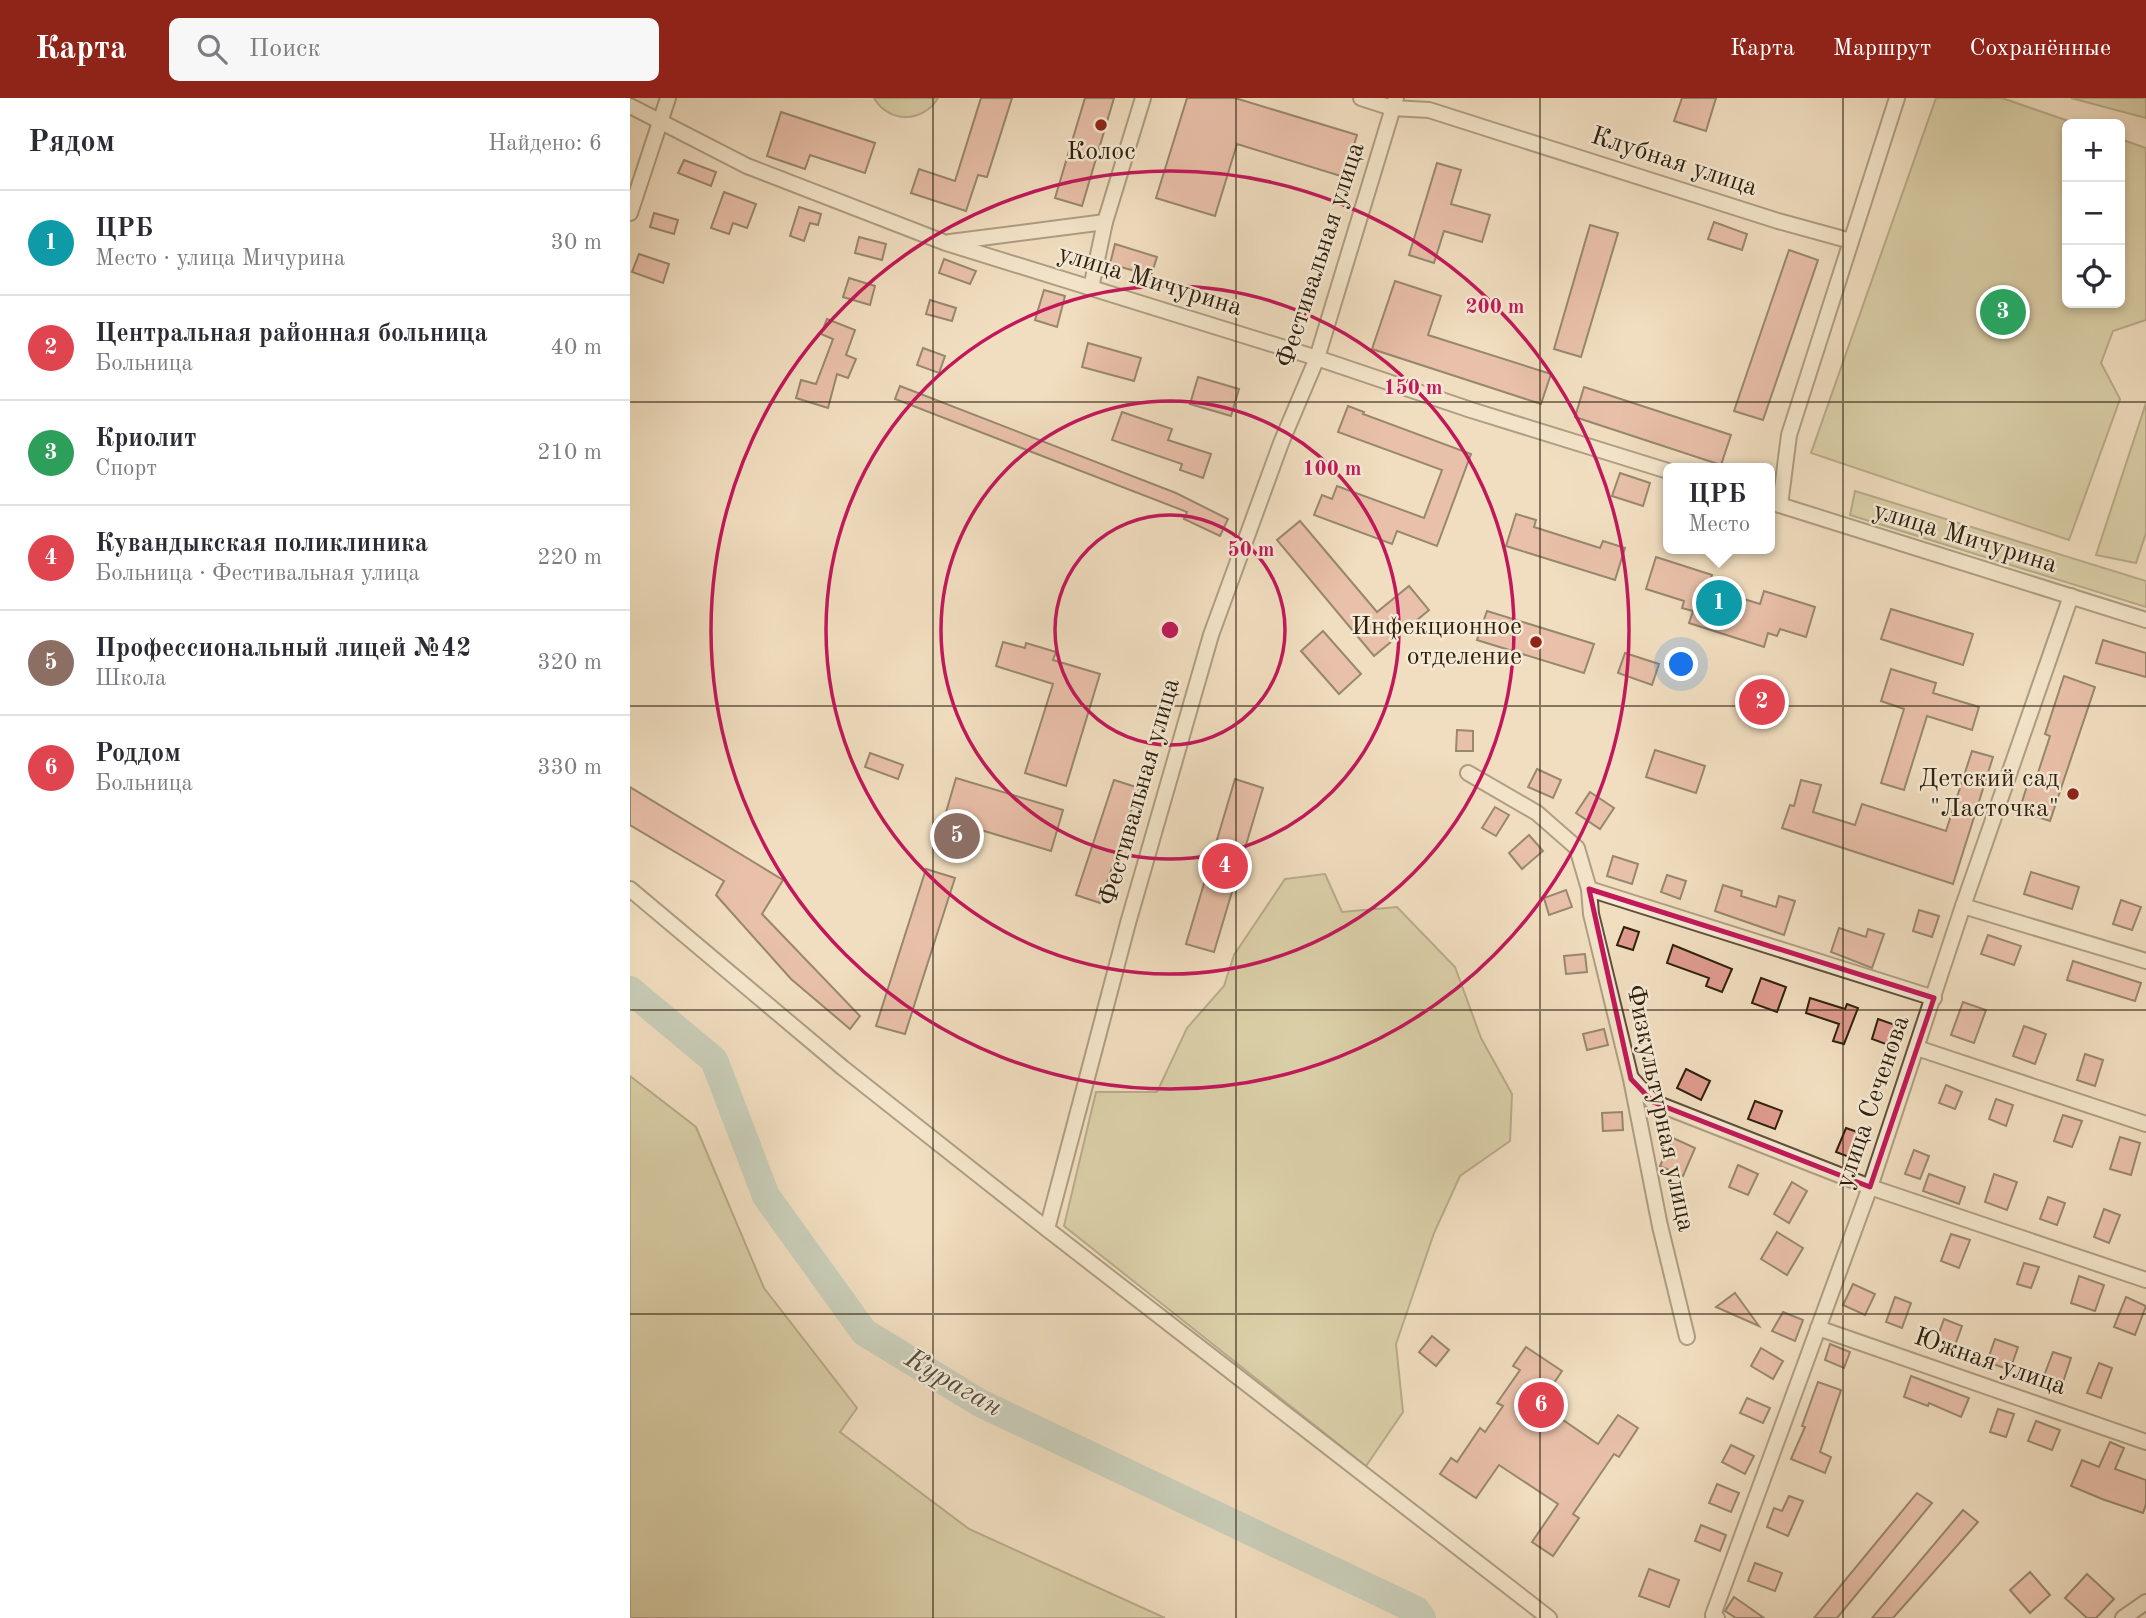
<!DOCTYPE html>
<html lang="ru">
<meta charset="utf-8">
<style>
:root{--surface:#fff;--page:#f7f7f7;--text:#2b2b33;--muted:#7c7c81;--line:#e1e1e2;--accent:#8f2418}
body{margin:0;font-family:"Old Standard TT",serif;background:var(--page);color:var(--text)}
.controls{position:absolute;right:21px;top:21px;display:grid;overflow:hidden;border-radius:10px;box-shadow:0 4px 10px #0003}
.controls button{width:63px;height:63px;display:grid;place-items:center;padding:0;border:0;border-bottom:2px solid var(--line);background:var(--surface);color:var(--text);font:35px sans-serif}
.you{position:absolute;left:1052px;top:567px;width:24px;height:24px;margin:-18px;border:5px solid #fff;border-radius:50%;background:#1a73e8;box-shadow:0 0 0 10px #1a73e833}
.badge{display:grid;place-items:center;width:46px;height:46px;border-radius:50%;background:var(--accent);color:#fff;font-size:23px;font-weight:700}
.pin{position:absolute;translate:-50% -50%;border:4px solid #fff;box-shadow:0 2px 7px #0006}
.popup{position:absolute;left:1033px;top:365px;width:112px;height:91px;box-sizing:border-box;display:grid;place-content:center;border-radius:10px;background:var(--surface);filter:drop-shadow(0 2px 5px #0005);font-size:23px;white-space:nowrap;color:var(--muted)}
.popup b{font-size:26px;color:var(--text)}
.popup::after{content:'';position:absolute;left:50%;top:100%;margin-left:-14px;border:14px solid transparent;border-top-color:var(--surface)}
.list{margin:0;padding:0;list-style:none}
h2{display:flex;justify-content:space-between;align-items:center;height:91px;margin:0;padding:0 28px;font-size:30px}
h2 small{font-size:23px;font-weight:400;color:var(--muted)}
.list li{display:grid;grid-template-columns:46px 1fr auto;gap:21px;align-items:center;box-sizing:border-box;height:105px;padding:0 28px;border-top:2px solid var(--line)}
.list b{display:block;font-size:26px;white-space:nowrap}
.list p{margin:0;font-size:23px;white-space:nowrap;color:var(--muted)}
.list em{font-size:23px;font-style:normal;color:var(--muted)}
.icon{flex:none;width:38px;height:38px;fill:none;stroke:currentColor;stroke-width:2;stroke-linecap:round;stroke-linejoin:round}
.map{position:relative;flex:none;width:1516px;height:1520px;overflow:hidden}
header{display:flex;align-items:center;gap:42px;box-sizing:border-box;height:98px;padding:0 35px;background:var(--accent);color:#fff}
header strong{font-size:33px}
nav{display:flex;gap:38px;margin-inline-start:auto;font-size:24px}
.search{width:490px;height:63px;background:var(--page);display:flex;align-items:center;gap:18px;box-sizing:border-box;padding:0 24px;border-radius:10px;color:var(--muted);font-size:26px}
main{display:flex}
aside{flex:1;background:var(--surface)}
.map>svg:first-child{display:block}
</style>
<header>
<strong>Карта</strong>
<div class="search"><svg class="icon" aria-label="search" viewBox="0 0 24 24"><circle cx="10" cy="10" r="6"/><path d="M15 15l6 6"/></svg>Поиск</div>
<nav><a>Карта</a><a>Маршрут</a><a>Сохранённые</a></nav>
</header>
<main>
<aside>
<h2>Рядом<small>Найдено: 6</small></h2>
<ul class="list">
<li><span class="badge" style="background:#0f9aa8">1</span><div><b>ЦРБ</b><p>Место · улица Мичурина</p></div><em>30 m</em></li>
<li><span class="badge" style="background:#e0444e">2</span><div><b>Центральная районная больница</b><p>Больница</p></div><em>40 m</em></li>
<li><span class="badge" style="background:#2e9e5b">3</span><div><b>Криолит</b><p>Спорт</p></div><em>210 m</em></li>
<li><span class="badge" style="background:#e0444e">4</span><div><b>Кувандыкская поликлиника</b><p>Больница · Фестивальная улица</p></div><em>220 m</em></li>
<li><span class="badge" style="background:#8d6e63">5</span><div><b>Профессиональный лицей №42</b><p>Школа</p></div><em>320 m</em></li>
<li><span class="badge" style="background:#e0444e">6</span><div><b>Роддом</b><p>Больница</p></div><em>330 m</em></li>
</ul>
</aside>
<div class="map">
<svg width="1516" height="1520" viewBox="0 0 1516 1520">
<rect width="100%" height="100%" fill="#f1dec0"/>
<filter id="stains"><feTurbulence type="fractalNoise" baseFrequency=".00286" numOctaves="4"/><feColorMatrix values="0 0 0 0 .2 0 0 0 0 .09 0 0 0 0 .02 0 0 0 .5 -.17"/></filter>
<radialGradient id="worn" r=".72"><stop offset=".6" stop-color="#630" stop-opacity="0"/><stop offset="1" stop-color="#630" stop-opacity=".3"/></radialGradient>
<!-- green -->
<g fill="#c1bf8e" stroke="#77704e" stroke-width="2">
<path d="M244,0h64c-15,25 -49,26 -64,0z"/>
<path d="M1306,0h66l75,26h-10v179h53v-164l26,9v172l-33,11 -12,32 19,36 -51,141 -258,-87z"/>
<path d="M1441,0h75v20z"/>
<path d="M1516,305v130l-10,30 -40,-8z"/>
<path d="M1225,393l291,90v26l-296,-92z"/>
<path d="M695,776l17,38 55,-5 58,60 26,71 31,56 -2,47 -50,35 -26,57 -38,111 7,68 -37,54 -302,-240 32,-134h61l30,-64 37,-42 10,-31 51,-76z"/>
<path d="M0,978l66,51 68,161 93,120 -17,24 129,97 196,89h-535z"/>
</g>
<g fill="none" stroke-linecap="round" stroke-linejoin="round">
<!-- river -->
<path stroke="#9bbcb4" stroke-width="28" d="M0,892l84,70 52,136 98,136 116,71 436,207 6,8"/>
</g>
<!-- building -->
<g fill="#e09b8f" stroke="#2d200d" stroke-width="2">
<path d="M351,0h31l-25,79 -9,-2 -12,36 -55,-18 8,-24 36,12z"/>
<path d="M455,0h29l-32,108 -27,-8z"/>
<path d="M557,0h48l122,37 -13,42 -107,-33 -22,72 -59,-18z"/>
<path d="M1052,0h34l-10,33 -32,-10z"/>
<path d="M151,14l94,31 -10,30 -55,-18 -5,14 -38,-13z"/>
<path d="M54,62l32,12 -5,14 -33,-13z"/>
<path d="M807,65l24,7 -10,34 39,11 -8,27 -38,-11 -10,32 -25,-8z"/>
<path d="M94,94l32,12 -9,24 -14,-5 -4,11 -18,-6z"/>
<path d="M169,109l22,7 -3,11 -8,-2 -6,18 -14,-5z"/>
<path d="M24,115l24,7 -4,14 -24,-7z"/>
<path d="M1084,124l33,12 -5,16 -34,-11z"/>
<path d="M960,127l28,8 -37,124 -27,-8z"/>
<path d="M229,139l27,7 -4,16 -27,-7z"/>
<path d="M485,146l42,13 -7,22 -16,-5 1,-3 -25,-7z"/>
<path d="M1159,152l29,10 -55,160 -29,-9z"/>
<path d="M9,156l30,10 -6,19 -31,-11z"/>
<path d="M314,161l32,12 -6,13 -31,-11z"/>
<path d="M219,180l26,8 -5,19 -27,-8z"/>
<path d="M765,183l46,15 -13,39 123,39 -10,30 -169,-55z"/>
<path d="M414,192l21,6 -8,31 -22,-7z"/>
<path d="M300,202l26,8 -4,13 -26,-7z"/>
<path d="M197,221l28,11 -9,25 10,4 -8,19 -11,-4 -9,34 -32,-10 5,-18 15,4 17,-45 -12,-5z"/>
<path d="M458,245l53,15 -7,23 -52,-14z"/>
<path d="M293,250l22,8 -6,17 -22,-8z"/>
<path d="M568,279l41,12 -8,27 -41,-12z"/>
<path d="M270,288l276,107 52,26 -8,17 -36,-17 3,-7 -292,-113z"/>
<path d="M954,289l147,48 -10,30 -146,-48z"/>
<path d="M718,308l16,6 -1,2 108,40 -34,92 -40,-15 -5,13 -78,-29 8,-20 10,4 5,-13 87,32 18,-48 -104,-38z"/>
<path d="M492,314l50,17 -4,11 43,14 -8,24 -23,-8 2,-6 -70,-24z"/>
<path d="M990,375l30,10 -7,23 -31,-10z"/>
<path d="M886,416l20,6 -2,7 66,21 3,-7 22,7 -10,32 -109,-34z"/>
<path d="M670,423l77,91 32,-26 20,24 -55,46 -97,-116z"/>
<path d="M1026,459l56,18 -4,13 52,16 4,-13 51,16 -9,30 -26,-8 -3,7 -9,-3 -4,14 -75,-24 4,-12 -11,-3 2,-7 -38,-12z"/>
<path d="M1261,511l82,25 -10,31 -82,-26z"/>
<path d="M857,513l107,33 -10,29 -107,-33z"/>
<path d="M693,533l38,43 -22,20 -38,-43z"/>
<path d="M1473,542l43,13v24l-50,-14z"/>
<path d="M373,544l22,6 1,-5 30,9 -3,8 47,14 -34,112 -41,-13 28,-89 -57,-18z"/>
<path d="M995,555l34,11 -7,21 -34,-12z"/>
<path d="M1261,571l45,14 -3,10 46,14 -7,23 -45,-14 -23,74 -23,-7 23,-74 -23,-8z"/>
<path d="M1434,578l31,11 -45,134 -31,-10 9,-28 6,2 16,-49 -5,-2z"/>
<path d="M827,632l16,1v20h-17z"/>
<path d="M1025,652l50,16 -9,27 -50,-16z"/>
<path d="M1342,653l21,6 -40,127 -171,-56 8,-23 4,1 7,-26 20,5 -8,27 42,13 7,-21 84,27z"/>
<path d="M240,655l33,12 -5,14 -33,-12z"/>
<path d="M907,671l24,11 -8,18 -25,-11z"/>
<path d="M326,680l107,32 -12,41 -107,-32z"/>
<path d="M605,681l28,9 -49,164 -28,-8z"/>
<path d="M484,682l25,8 -39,115 -24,-8z"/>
<path d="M0,689l153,93 -21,34 98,102 -10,13 -59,-50 -75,-84 8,-14 -94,-56z"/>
<path d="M960,694l24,16 -14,21 -24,-16z"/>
<path d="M865,709l14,8 -13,21 -14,-8z"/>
<path d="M899,737l14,16 -21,18 -13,-16z"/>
<path d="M983,758l25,8 -6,20 -25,-8z"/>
<path d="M296,771l29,9 -50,156 -29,-8z"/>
<path d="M1401,774l48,15 -7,22 -48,-15z"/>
<path d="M1037,777l19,6 -6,18 -19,-7z"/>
<path d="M1093,787l19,6 -1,5 35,11 3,-11 16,5 -11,34 -69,-24z"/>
<path d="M936,792l6,17 -23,8 -5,-17z"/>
<path d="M1491,802l20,7 -9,23 -19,-6z"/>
<path d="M1289,812l20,6 -7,21 -19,-6z"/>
<path d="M994,829l15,5 -6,18 -16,-5z"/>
<path d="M1209,830l27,9 2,-8 16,5 -12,34 -41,-16z"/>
<path d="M1358,837l33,11 -7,19 -33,-11z"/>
<path d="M1043,847l59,24 -10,23 -16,-6 3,-8 -42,-15z"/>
<path d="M955,856l2,18 -21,2 -2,-18z"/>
<path d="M1443,863l68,22 -6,18 -68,-21z"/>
<path d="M1131,880l25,9 -9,25 -25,-9z"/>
<path d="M1180,900l35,11 2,-5 11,4 -14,36 -11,-3 6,-17 -33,-11z"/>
<path d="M1333,904l23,8 -12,33 -23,-8z"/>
<path d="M1248,921l23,8 -7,20 -22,-8z"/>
<path d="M1394,928l22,8 -11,30 -22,-8z"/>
<path d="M974,931l4,16 -21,5 -4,-16z"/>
<path d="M1455,956l18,6 -8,26 -18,-6z"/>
<path d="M1056,971l24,12 -9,19 -24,-12z"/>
<path d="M1316,987l16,7 -7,17 -16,-6z"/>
<path d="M1366,1001l17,6 -7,21 -17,-7z"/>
<path d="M1125,1003l27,10 -7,18 -27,-10z"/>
<path d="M992,1014l1,18 -20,1 -1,-18z"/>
<path d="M1433,1017l19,6 -10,26 -18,-6z"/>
<path d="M1216,1030l20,7 -9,25 -21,-8z"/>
<path d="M1490,1039l20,6 -9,32 -21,-6z"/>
<path d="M1043,1040l22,10 -12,28 -23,-10z"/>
<path d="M1284,1052l15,6 -9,23 -15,-5z"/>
<path d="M1108,1067l20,9 -10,21 -19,-8z"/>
<path d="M1299,1076l36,13 -6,17 -36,-13z"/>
<path d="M1364,1076l23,8 -10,28 -22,-8z"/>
<path d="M1162,1084l15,9 -18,32 -15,-9z"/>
<path d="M1418,1099l17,6 -8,22 -17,-6z"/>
<path d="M1474,1111l16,6 -11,28 -15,-6z"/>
<path d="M1147,1134l26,16 -16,27 -26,-16z"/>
<path d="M1321,1136l19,6 -11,28 -18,-7z"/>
<path d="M1394,1165l15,4 -8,21 -14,-4z"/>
<path d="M1449,1178l25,9 -9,26 -24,-8z"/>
<path d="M1223,1186l22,10 -10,21 -22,-10z"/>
<path d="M1105,1195l24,33 -43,-19z"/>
<path d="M1265,1199l16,6 -9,25 -16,-6z"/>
<path d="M1496,1199l20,9 -11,29 -21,-8z"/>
<path d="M1153,1214l20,8 -8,21 -23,-10z"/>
<path d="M1314,1221l18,7 -8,22 -18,-7z"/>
<path d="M802,1238l17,14 -13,16 -17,-14z"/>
<path d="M1365,1241l23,8 -8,23 -23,-8z"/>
<path d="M1200,1246l20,8 -6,16 -19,-8z"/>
<path d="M896,1249l36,24 -22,33 58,40 20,-29 20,13 -19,29 -5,-3 -41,60 6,4 -26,38 -21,-14 26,-38 -59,-39 -23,33 -36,-24 11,-16 6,4 23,-34 5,4 18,-26 -6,-3 23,-33 -7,-4z"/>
<path d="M1131,1250l22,13 -10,18 -22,-13z"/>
<path d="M1423,1254l18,6 -8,24 -19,-6z"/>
<path d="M1469,1265l13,5 -11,30 -14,-5z"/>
<path d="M1281,1278l58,22 -8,19 -32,-14 -1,3 -24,-9z"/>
<path d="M1188,1284l23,8 -21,62 11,5 -6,16 -34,-14 14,-32 -3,-1z"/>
<path d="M1117,1300l23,10 -7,15 -23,-10z"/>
<path d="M1368,1311l16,5 -8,23 -16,-5z"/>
<path d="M1406,1323l24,9 -8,20 -24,-9z"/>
<path d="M1480,1344l14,6 -9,21 31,11v24l-3,9 -41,-14 -31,-13 11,-26 17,7z"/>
<path d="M1101,1347l23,11 -9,18 -23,-12z"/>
<path d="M1087,1386l22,9 -8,19 -22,-9z"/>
<path d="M1287,1395l15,10 -95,115h-23z"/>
<path d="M1159,1398l14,5 -15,35 -21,-9 7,-19 8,3z"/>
<path d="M1333,1412l15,12 -85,96h-21z"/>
<path d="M1071,1427l25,10 -6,16 -25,-10z"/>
<path d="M1125,1465l27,10 -7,18 -27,-10z"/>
<path d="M1019,1471l30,11 -10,27 -30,-11z"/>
<path d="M1400,1474l20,23 -20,18 -20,-23z"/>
<path d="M1457,1476l27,25 -18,19h-9l-22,-20z"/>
<path d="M1104,1499l13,9 17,12h-28l-11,-7z"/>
</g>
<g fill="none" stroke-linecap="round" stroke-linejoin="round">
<!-- minor casing -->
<g stroke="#5e503a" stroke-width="18">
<g id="minor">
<path d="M731,0l31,10 37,2 349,111 73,20"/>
<path d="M0,8l117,60 199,77 371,115 154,52 197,61"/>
<path d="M0,115l38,-115"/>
<path d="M320,144l155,-20"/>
<path d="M461,190l14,-66 38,-124"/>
<path d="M1140,404l376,118"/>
<path d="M1150,407l9,-70 108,-337"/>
<path d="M838,675l69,40 40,35 12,41 2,25 40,165 29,147 27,111"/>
<path d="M0,791l213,179 204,161 502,389"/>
<path d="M959,791l345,109"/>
<path d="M1333,808l183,55"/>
<path d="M1287,950l229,76"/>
<path d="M1002,981l21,23 217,85 276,93"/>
<path d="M417,1131l81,-306 83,-288 70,-192 36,-85 79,-260"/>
<path d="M1188,1230l328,114"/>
<path d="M1087,1520l-4,-3 157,-428 93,-281 108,-310"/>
<path d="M1493,1520l23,-16"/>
</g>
</g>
<!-- minor -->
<use href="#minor" stroke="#f6ead6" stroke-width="14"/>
</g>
<!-- marked area -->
<path d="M0 0H1516V1520H0ZM959,791l345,109 -64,189 -217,-85 -22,-23z" fill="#f1dec0" fill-opacity=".55" fill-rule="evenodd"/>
<path fill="none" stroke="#c2185b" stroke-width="5" stroke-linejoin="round" d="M959,791l345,109 -64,189 -217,-85 -22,-23z"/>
<!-- grid -->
<path fill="none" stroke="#2d200d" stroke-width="2" stroke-opacity="0.55" d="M303,0v1520M606,0v1520M910,0v1520M1213,0v1520M0,304h1516M0,608h1516M0,912h1516M0,1216h1516"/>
<!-- distance rings -->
<g fill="none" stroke="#c2185b" stroke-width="3.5">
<circle cx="540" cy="532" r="115"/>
<circle cx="540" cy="532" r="229"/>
<circle cx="540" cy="532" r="344"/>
<circle cx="540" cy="532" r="459"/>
</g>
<!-- markers -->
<g fill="#8f2418" stroke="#f6ead6" stroke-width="2.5">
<circle cx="471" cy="27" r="7"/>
<circle cx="906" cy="544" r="7"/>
<circle cx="1443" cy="696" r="7"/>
</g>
<g text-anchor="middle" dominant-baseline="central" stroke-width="5" stroke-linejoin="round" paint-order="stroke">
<!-- poi labels -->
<g font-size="26" fill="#2d200d" stroke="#f6ead6" text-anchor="end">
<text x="471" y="54" text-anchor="middle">Колос</text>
<text x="892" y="529">Инфекционное<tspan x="892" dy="30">отделение</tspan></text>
<text x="1429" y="681">Детский сад<tspan x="1429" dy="30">"Ласточка"</tspan></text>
</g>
<!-- street labels -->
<g font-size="26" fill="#2d200d" stroke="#f6ead6">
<text transform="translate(1044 64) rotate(18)">Клубная улица</text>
<text transform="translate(691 157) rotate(-72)">Фестивальная улица</text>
<text transform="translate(520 183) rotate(17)">улица Мичурина</text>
<text transform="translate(1335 440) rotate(17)">улица Мичурина</text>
<text transform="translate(510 694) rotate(-74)">Фестивальная улица</text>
<text transform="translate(1243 1004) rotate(-71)">улица Сеченова</text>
<text transform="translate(1030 1010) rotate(78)">Физкультурная улица</text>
<text transform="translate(1360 1264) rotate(19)">Южная улица</text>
</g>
<!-- water labels -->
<g font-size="28" font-style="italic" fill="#4e4f3f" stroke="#f6ead6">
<text transform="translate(323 1286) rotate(30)">Кураган</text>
</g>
</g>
<circle cx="540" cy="532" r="10" fill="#c2185b" stroke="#f6ead6" stroke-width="3.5"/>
<g font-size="21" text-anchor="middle" font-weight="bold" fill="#c2185b" stroke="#f6ead6" stroke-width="5" stroke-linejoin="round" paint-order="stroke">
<text x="865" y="215">200 m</text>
<text x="783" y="296">150 m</text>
<text x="702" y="377">100 m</text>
<text x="621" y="458">50 m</text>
</g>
<rect width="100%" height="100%" filter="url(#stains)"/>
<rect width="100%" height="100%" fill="url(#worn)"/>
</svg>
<div class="controls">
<button>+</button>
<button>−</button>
<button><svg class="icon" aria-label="locate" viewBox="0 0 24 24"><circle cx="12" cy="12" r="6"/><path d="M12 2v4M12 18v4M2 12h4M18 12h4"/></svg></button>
</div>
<div class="you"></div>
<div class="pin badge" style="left:1089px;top:505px;background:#0f9aa8">1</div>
<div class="popup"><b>ЦРБ</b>Место</div>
<div class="pin badge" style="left:1132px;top:604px;background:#e0444e">2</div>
<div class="pin badge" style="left:1373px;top:214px;background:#2e9e5b">3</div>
<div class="pin badge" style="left:595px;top:768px;background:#e0444e">4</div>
<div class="pin badge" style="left:327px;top:738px;background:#8d6e63">5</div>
<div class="pin badge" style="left:911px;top:1307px;background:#e0444e">6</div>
</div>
</main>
